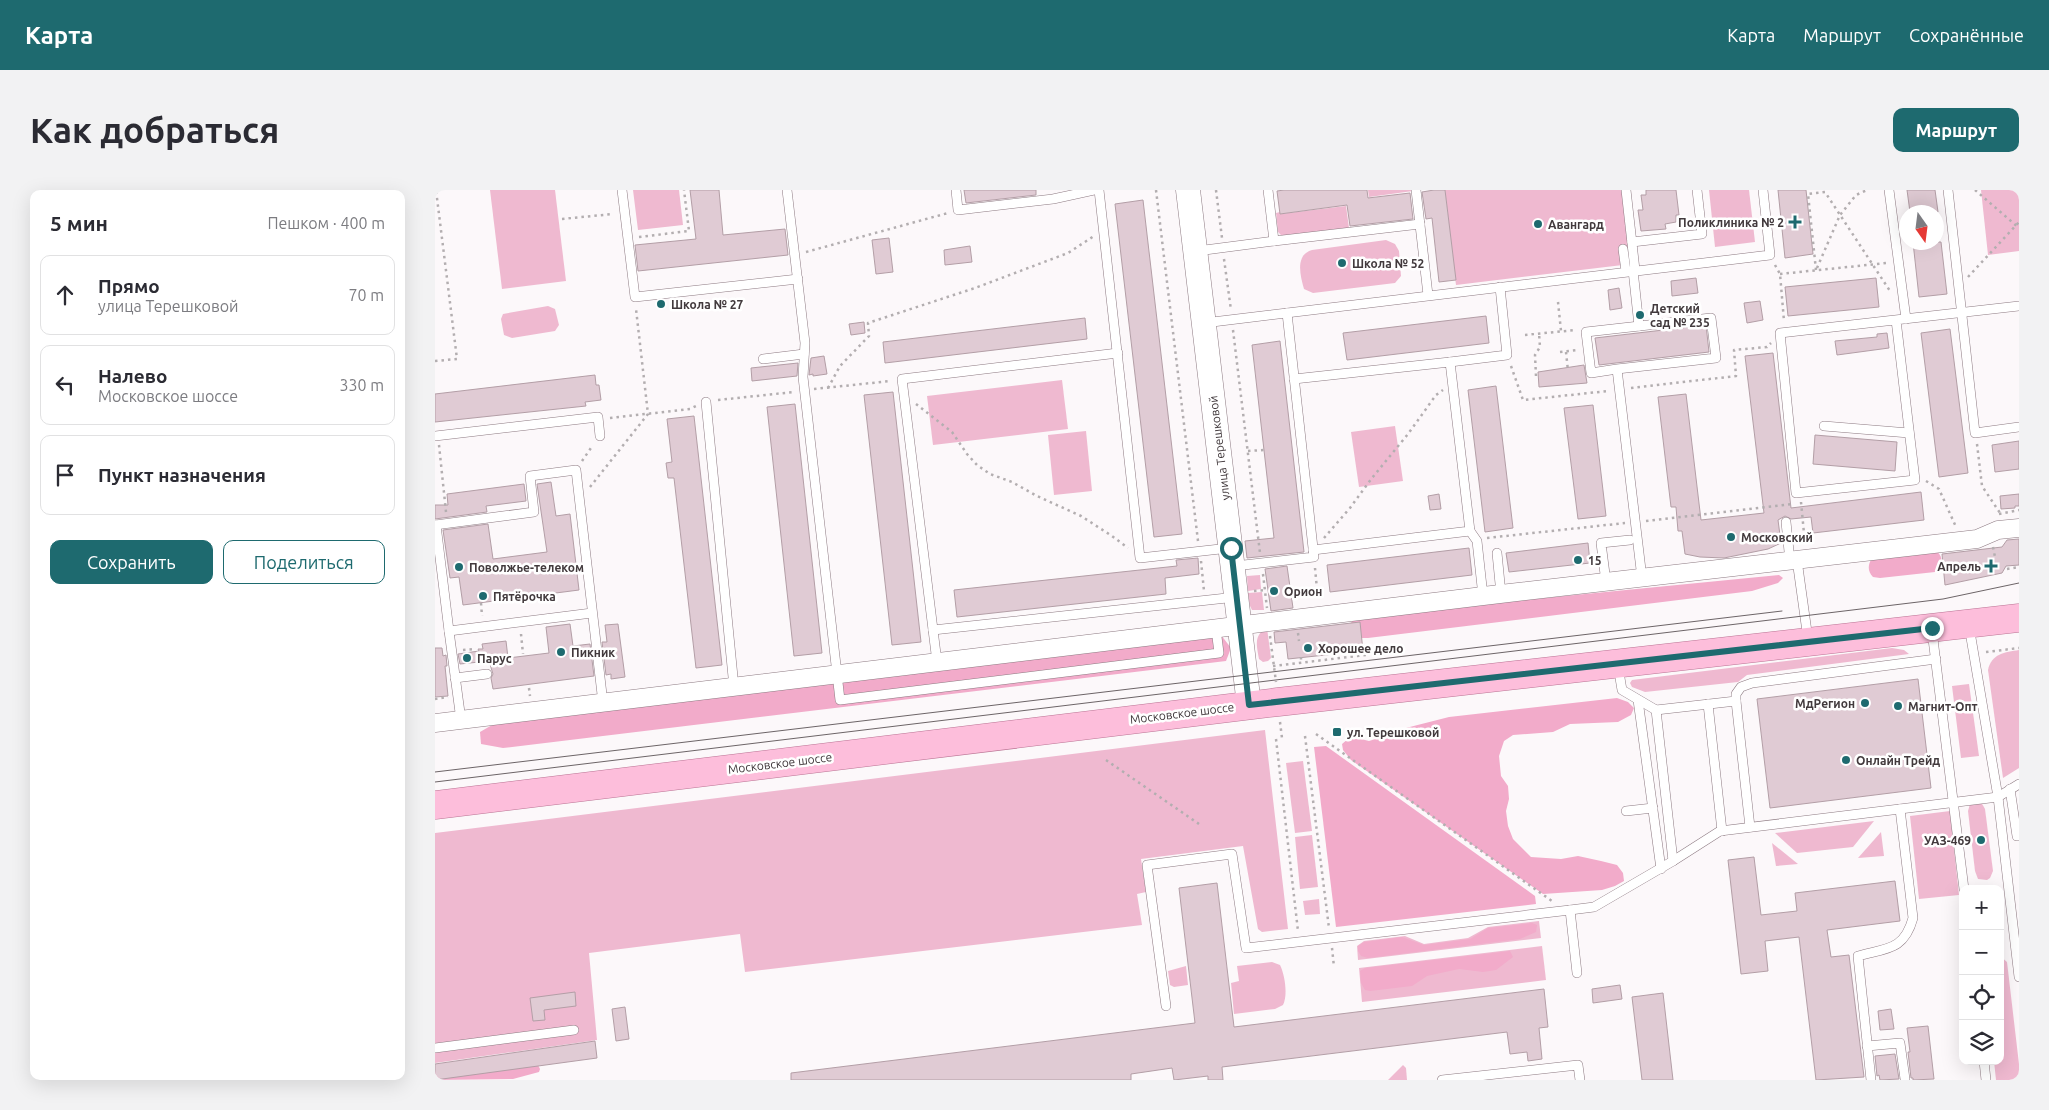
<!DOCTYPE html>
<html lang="ru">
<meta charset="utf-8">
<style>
:root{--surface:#fff;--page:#f2f2f3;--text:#2b2b33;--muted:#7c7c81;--line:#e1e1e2;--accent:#1e6a6f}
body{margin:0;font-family:Ubuntu,sans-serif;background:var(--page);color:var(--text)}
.controls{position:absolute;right:15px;bottom:15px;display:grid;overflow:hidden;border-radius:10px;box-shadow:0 5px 20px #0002}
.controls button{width:45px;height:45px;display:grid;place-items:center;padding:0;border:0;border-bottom:1px solid var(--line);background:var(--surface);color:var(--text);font:25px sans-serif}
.compass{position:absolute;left:1464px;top:15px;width:45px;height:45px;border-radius:50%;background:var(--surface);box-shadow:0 5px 20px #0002;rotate:166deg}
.stop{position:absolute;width:15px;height:15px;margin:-11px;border:4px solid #1e6a6f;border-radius:50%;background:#fff}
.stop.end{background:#1e6a6f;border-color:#fff;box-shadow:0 1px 5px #0008}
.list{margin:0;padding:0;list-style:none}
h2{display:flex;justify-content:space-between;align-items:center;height:65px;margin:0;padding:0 20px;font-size:21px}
h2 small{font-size:16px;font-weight:400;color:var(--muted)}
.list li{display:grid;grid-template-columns:32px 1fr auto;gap:15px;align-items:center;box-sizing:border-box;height:80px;margin:0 10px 10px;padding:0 10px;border:1px solid var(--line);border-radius:10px}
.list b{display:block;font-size:19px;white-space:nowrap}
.list p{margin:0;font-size:16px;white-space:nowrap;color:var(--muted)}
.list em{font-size:16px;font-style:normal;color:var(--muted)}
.actions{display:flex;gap:10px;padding:15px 20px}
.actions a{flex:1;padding:11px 0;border:1px solid var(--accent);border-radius:10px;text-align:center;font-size:18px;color:var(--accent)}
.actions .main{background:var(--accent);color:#fff}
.icon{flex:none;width:28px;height:28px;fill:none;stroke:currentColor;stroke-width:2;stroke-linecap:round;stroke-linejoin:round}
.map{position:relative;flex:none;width:1584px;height:890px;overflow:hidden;border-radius:10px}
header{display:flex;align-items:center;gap:30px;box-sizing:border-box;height:70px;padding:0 25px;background:var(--accent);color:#fff}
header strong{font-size:24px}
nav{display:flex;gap:28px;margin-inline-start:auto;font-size:18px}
.intro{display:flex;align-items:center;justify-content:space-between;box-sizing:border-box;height:120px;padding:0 30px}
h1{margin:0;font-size:35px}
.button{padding:12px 22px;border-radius:10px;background:var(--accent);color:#fff;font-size:18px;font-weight:700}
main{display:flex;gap:30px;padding:0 30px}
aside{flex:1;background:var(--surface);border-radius:10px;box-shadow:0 5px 20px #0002}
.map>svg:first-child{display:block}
</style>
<header>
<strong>Карта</strong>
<nav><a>Карта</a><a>Маршрут</a><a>Сохранённые</a></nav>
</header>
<div class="intro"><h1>Как добраться</h1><a class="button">Маршрут</a></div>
<main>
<aside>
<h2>5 мин<small>Пешком · 400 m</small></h2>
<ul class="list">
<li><svg class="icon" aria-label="ahead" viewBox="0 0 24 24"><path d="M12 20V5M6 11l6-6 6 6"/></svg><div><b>Прямо</b><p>улица Терешковой</p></div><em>70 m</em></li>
<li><svg class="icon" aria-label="left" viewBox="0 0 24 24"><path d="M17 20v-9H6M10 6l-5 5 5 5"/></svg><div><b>Налево</b><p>Московское шоссе</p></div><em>330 m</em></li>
<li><svg class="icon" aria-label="arrive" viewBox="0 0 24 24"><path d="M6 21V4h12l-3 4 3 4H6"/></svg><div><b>Пункт назначения</b></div></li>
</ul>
<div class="actions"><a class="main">Сохранить</a><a>Поделиться</a></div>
</aside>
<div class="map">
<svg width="1584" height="890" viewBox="0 0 1584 890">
<rect width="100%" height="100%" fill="#fcf8fa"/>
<!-- green -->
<g fill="#efb9d0">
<path d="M55,0h65l11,91 -64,8z"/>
<path d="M198,0h46l4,35 -45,5z"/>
<path d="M933,0h45v1l-44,6z"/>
<path d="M1010,0h177l9,74 -175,21z"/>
<path d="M1274,0h40l6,52 -40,5z"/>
<path d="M1546,0h38v61l-31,4z"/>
<path d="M911,16l3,22 -67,8 -4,-4 -2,-19 4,-1v2z"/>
<path d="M951,50l9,4 4,7 2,25 -6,7 -82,10 -9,-4c-4,-14 -9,-34 8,-39z"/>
<path d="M113,116l7,3 4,16 -4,6 -43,7 -8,-3 -3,-16 2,-5z"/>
<path d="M627,190l6,49 -135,16 -6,-49z"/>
<path d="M960,236l8,55 -44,6 -8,-55z"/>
<path d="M651,241l6,60 -38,4 -6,-60z"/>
<path d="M825,385l1,14 -13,2 -1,-15z"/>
<path d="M827,402l2,18h-12l-2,-4 -2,-13z"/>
<path d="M832,438l4,30 -3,3 -5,1 -4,-3c-2,-13 -6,-24 8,-31z"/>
<path d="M1457,458l12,2 5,4 -162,21 -9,7 -93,10 -13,-5 -2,-4 2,-3z"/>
<path d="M1584,460v118l-16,10 -15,-108c3,-16 17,-18 31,-20z"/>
<path d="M1534,494l10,72 -18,2 -9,-72z"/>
<path d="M830,540l23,199 -26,3 -4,-3 -15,-83 -102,13 5,33 -9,2 5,31 -397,47 -5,-38 -151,19 8,87 -162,23v-230z"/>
<path d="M868,571l9,70 -17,2 -9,-70z"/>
<path d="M1546,612l4,7 8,62 -3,7 -3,2 -9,-1 -3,-8 -7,-60 2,-7z"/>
<path d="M1515,621l9,84 -40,4 -9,-83z"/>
<path d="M1439,631l-21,26 -56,6 -22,-20z"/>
<path d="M1446,642l3,24 -26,2z"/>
<path d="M877,645l6,52 -18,2 -5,-52z"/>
<path d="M1337,653l26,21 -22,2z"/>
<path d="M884,709l1,15 -15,1 -2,-14z"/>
<path d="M1104,731l2,17 -183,22 -1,-14 7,-5 41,-5 19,8 44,-6 20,-11z"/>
<path d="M1107,756l4,34 -184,22 -3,-34z"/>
<path d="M1565,766l7,6 12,102v16h-23l-2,-19h6z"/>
<path d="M837,772l8,3c5,10 8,30 3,40l-8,4 -41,5 -3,-31 8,-2 -2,-15z"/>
<path d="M751,776l2,19 -14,2 -4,-2 -2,-14z"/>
<path d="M968,875l3,3 1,12h-19z"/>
</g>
<!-- forest -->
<g fill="#f2abca">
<path d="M1501,360c5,5 8,12 4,19l-5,3 -55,6 -7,-1c-6,-6 -5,-13 -1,-19z"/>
<path d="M1344,385l4,3 -5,5 -26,8 -384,47h-9l-10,-13 6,-7 7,-2z"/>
<path d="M786,445l10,13 -5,13 -723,87 -22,-4 -1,-12 12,-7z"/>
<path d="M1182,508l11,4 6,6 -3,7 -13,7 -48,2 -17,8 -40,3 -9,6 -5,15 2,20 7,10 1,13 -3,12 2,15 5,13 18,18 30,2 17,-3 23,5 16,4 6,8 1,8 -9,5 -13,4 -59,4 -192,-134 -8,-10 -1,-6 6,-5 9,-1 12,3 16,-5 13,-6 51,-13z"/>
<path d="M891,556l209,150 1,8 -200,23 -22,-180z"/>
<path d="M1097,733l5,2 -1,7 -16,7 -152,19 -7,-2 -3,-5v-5l6,-4 38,-5 22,8 46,-6 18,-11z"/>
<path d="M1075,761l3,6 -17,13 -13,2 -24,-3 -32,7 -15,10 -42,5 -5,-1 -4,-7 -1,-12 5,-3z"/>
<path d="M103,875l2,4 -1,3 -26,7 -78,1v-9z"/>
</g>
<!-- building -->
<g fill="#e0cbd4" stroke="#b39ea6">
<path d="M255,0h29l4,45 62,-6 3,26 -150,16 -3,-26 61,-6z"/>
<path d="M529,0h72v5l-70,8z"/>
<path d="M849,0h83l1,8 42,-5 3,26 -63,7 -3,-21 -67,9 -3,-23z"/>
<path d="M999,0h11l11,90 -17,2 -7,-64 -6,1 -4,-27z"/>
<path d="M1211,0h30l3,25h-3v7l-11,2 1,5 -25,2 -3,-21h5l-2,-15h5z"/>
<path d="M1343,0h28l7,64 -28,4z"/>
<path d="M1472,0h28l3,22h-28z"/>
<path d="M708,10l39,334 -28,3 -39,-333z"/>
<path d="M454,48l4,34 -17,2 -4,-34z"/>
<path d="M1478,52h28l6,52 -28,3z"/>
<path d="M535,56l2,16 -27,3 -1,-15z"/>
<path d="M1261,88l2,15 -26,3 -1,-15z"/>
<path d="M1441,88l3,29 -91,9 -3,-29z"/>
<path d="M1184,98l3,20 -12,2 -2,-20z"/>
<path d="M1325,111l3,19 -16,3 -3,-20z"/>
<path d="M1051,126l3,27 -142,17 -4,-27z"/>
<path d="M650,128l2,21 -202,24 -2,-21z"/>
<path d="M429,132l1,11 -14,2 -2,-11z"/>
<path d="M1271,135l3,27 -110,13 -4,-27z"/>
<path d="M1515,139l18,144 -29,4 -18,-144z"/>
<path d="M1452,143l2,15 -52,7 -2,-14 42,-4v-3z"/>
<path d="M845,151l24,211 -57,6 -2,-17 29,-3 -22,-193z"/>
<path d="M1338,163l18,155 130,-16 3,28 -111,13 -2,-16 -20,2 -6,-3 -7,4 3,23 -13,6 -44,9 -24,-1 -15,-3 -3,-23h-4l-2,-24h-5l-13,-110 28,-3 15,126 63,-7 -19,-157z"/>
<path d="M389,166l3,18 -14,2v-2l-4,1 2,-17z"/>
<path d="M363,173l-1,13 -45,5 -1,-13z"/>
<path d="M1149,175l3,18 -48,4 -1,-15z"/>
<path d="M160,185l1,10h3l2,15 -16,2 1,4 -151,16v-28z"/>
<path d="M1061,196l17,142 -28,4 -17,-142z"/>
<path d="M458,202l28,250 -29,3 -28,-250z"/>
<path d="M360,214l27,249 -28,3 -27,-249z"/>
<path d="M1158,215l13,111 -28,3 -14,-111z"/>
<path d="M259,226l28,249 -26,3 -22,-190h-6l-2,-15 6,-1 -5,-43z"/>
<path d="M1380,245l82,7 -2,29 -82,-7z"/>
<path d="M1584,251v28l-24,3 -3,-27z"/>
<path d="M116,292l5,34 14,-2 9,76 -116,15 -4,-28 -9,1 -7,-48 45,-6 5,35 54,-7 -10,-68z"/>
<path d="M89,294l2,17 -40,5 1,6 -52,7v-14h13l-1,-11z"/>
<path d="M1004,304l2,15 -11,1 -2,-14z"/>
<path d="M1584,304v12h-4v2l-14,1 -1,-13z"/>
<path d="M1584,349v26l-13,1 -4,7 -57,12 -3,-31 60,-7 5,-7z"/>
<path d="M1153,353l2,20 -81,9 -3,-19z"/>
<path d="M1034,358l3,27 -142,17 -3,-27z"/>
<path d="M763,368l1,16 -34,4 1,16 -209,23 -3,-27 223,-24 -1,-6z"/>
<path d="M852,376l6,42 -22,3 -6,-42z"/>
<path d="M925,432l3,29 -75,8 -2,-17 -11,1 -1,-11z"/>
<path d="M135,434l3,22 17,-2 4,32 -101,13 -2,-11 2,-4 -4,-13 -29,3 -2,-10 21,-3 -1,-2h5l-1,-5 24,-3 2,17 41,-5 -3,-26z"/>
<path d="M183,434l7,53 -14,2v-5l-5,1 -4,-33h5l-2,-17z"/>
<path d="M0,458h7l1,8 3,-1 1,11h-2l3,30 -13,1z"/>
<path d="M1483,489l13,109 -161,20 -13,-109z"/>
<path d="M1319,667l7,58 36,-4 -2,-18 100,-12 5,40 -73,9 4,27 18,-2 15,122 -48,3 -17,-143 -34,4 3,30 -27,3 -13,-114z"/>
<path d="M782,693l17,144 310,-38 4,38 -9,1 3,31 -14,2 -1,-9 -17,2 -3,-22 -285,35 1,13h-15v-4l-34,4 -2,-12 -41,6v6h-340v-7l404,-50 -16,-135z"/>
<path d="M1185,795l2,14 -29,4 -1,-14z"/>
<path d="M140,802l1,14 -32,4 1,10 -12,1 -3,-23z"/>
<path d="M1228,803l10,87h-31l-10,-83z"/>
<path d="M190,817l4,32 -13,2 -4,-32z"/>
<path d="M1456,819l3,20 -14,1 -2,-19z"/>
<path d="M1493,836l6,53 -21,1v-2h-2l-3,-26h2l-3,-24z"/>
<path d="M160,851l2,17 -162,22v-16z"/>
<path d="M1460,864l4,25 -19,1 -1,-5 -2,1 -2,-20z"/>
</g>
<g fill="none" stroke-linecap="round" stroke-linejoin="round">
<!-- lane casing -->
<g stroke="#8d7a82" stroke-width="10">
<g id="lane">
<path d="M187,0l13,107 163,-18"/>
<path d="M352,0l18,153 -2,34 37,323 379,-47 -3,-24"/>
<path d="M521,0l2,20 95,-11 41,-9"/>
<path d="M664,0l41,368 89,-10"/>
<path d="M833,0l6,51 146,-17"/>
<path d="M981,0l12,105"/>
<path d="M1191,0l9,80"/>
<path d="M1454,0l17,129"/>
<path d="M1513,0l27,243 44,-6"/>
<path d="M1197,52l70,-8 -5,-44"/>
<path d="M1188,59l3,22"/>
<path d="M762,61l77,-10"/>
<path d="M1198,80l6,56"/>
<path d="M1461,130l19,160 -119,13 -16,-160 239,-27"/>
<path d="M769,133l566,-68 -7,-65"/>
<path d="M328,169l41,-5"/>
<path d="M1015,172l57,-7 -7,-68"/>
<path d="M1182,179l99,-11 -5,-40 -125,14 5,41 26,-4 25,209"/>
<path d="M859,189l156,-17 20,169 -157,19"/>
<path d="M271,212l28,285"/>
<path d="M1389,236l85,7"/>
<path d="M0,246l163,-19 2,19"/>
<path d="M1351,332l4,39"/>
<path d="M0,335l99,-13 -4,-36 46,-6 27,233"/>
<path d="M1,335l13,106 143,-18"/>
<path d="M1035,341l7,10 6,55"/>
<path d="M1062,363l4,41"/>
<path d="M1362,370l11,79"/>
<path d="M800,376l79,-9 -27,-244"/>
<path d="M1171,392l-5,-39 29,-3"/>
<path d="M1534,436l29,171 21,180"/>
<path d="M498,440l303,-33"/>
<path d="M14,441l12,89"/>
<path d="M1497,441l32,258"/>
<path d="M502,472l-35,-283 216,-26"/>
<path d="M1183,476l4,24 34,20 80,-9 14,126"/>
<path d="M20,488l32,-4"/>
<path d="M1203,510l23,169"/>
<path d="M1301,511v-7l5,-7 11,-4 184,-24"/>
<path d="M1273,514l14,127"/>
<path d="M1221,520l17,151"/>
<path d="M1575,599l7,47h2"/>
<path d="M1191,621l27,-3"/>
<path d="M1142,783l-7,-63 24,-3 79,-46 47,-30 278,-34 21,-13"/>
<path d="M731,816l-19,-141 85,-11 14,94 324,-38"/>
<path d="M1432,856l33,-3 5,36"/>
<path d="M0,858l139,-18"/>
<path d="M1549,871l2,19"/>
<path d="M1007,890l136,-15 2,15"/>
<path d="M1436,890l-13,-124c28,-8 46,-5 55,-38l-13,-109"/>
</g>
</g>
<!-- street casing -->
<g stroke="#8d7a82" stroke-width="19">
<path id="street" d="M0,533l1048,-127 494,-57 21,-9 21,-2"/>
</g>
<!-- secondary casing -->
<g stroke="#8d7a82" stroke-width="25">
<path id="secondary" d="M753,0l61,515"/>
</g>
<!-- primary casing -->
<g stroke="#ba7494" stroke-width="29">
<path id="primary" d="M0,615l843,-103 741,-84"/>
</g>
<!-- path -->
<g stroke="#b3aeb0" stroke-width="2.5" stroke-dasharray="2.5 4" stroke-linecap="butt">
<path d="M721,0l42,351"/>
<path d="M781,0l6,48"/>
<path d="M1540,0l44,38"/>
<path d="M127,29l51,-5"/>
<path d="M204,47l50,-6 -5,-41"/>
<path d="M371,62l142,-39"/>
<path d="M789,69l7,51"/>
<path d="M1340,75l5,9 4,47"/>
<path d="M1382,78l23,-53 16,-20 11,-5"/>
<path d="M1381,80l-8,-76 17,-2 65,99"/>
<path d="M1345,84l107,-11"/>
<path d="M1533,87l51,-55"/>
<path d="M1123,112l3,29"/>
<path d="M798,140l27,223"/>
<path d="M1090,145l51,-5"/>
<path d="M1125,162l17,-2"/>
<path d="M1131,162l2,19"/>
<path d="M0,171l22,-2 -21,-169"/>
<path d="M1076,176l12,34 85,-9"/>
<path d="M1101,186l-1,-21 5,-8 -1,-14"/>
<path d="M393,198l12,-22 29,-30 -1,-13 107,-35 93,-35 26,-17"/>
<path d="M1196,198l105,-12 -2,-26 33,-3 4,-4"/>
<path d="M379,199l77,-8"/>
<path d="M283,210l76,-8"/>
<path d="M481,214l36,28 15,22 10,11 13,9 22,8 25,14 44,20 31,20 16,12"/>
<path d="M175,228l80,-9 6,-3"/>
<path d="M1542,254l5,42 18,27"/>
<path d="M4,255l7,67"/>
<path d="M813,261l16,-1"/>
<path d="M147,271l11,-16"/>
<path d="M1491,291l13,8 17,38"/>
<path d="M155,297l58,-73 -12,-105"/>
<path d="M1366,312l4,42"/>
<path d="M1564,324l20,-4"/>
<path d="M1211,331l146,-17"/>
<path d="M889,348l26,-30 22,-30 36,-44 28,-39 7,-5"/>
<path d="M1052,348l138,-15"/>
<path d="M1558,357l2,10"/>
<path d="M766,371l3,30"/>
<path d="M880,378l3,32"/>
<path d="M1572,379l12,-2"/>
<path d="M828,384l4,34"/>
<path d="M819,401l11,-1"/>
<path d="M46,413l1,13"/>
<path d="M863,443l1,8"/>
<path d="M86,444l2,20"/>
<path d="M835,446l6,46"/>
<path d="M28,460l13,-1"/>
<path d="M1551,462l33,-4"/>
<path d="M866,467v5"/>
<path d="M838,476l93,-11"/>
<path d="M94,498l1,8"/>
<path d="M0,509l13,-2"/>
<path d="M845,532l2,16"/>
<path d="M881,544l236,167"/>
<path d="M870,546l24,192"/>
<path d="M841,549l22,192"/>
<path d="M671,570l93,64"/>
<path d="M897,758l2,19"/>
</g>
<!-- lane -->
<use href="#lane" stroke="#fff" stroke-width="9"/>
<!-- street -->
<use href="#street" stroke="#fff" stroke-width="18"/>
<!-- secondary -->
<use href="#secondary" stroke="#fff" stroke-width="24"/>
<!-- primary -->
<use href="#primary" stroke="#fdbedb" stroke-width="28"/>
<!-- tram -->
<g stroke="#6c6467" stroke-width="1">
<path d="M0,582l1347,-161"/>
<path d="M0,592l1508,-183 76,-16"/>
</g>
</g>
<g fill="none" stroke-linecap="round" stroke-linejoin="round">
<!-- route -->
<path stroke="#1e6a6f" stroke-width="6" d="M796,358l18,157 683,-77"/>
</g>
<!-- markers -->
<g fill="#1e6a6f" stroke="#fff" stroke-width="2">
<path d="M1357.5 24.5h5v5h5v5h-5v5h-5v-5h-5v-5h5z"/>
<circle cx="1103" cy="34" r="5"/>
<circle cx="907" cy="73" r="5"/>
<circle cx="226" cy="114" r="5"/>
<circle cx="1205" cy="125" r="5"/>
<circle cx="1296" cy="347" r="5"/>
<circle cx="1143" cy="370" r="5"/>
<path d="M1553.5 368.5h5v5h5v5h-5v5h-5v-5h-5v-5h5z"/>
<circle cx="24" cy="377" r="5"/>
<circle cx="839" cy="401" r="5"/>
<circle cx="48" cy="406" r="5"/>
<circle cx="873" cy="458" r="5"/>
<circle cx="126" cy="462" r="5"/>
<circle cx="32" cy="468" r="5"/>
<circle cx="1430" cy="513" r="5"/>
<circle cx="1463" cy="516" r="5"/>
<rect x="897" y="537" width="10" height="10" rx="2.5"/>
<circle cx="1411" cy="570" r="5"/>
<circle cx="1546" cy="650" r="5"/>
</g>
<g text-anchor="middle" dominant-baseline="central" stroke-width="5" stroke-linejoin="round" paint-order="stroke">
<!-- poi labels -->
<g font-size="12" font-weight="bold" fill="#423a3d" stroke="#fff" text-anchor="start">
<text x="1349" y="32" text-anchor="end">Поликлиника № 2</text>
<text x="1113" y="34">Авангард</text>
<text x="917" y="73">Школа № 52</text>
<text x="236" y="114">Школа № 27</text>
<text x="1215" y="118">Детский<tspan x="1215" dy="14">сад № 235</tspan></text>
<text x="1306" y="347">Московский</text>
<text x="1153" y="370">15</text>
<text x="1546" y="376" text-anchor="end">Апрель</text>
<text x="34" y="377">Поволжье-телеком</text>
<text x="849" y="401">Орион</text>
<text x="58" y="406">Пятёрочка</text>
<text x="883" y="458">Хорошее дело</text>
<text x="136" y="462">Пикник</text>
<text x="42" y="468">Парус</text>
<text x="1420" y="513" text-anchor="end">МдРегион</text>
<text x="1473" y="516">Магнит-Опт</text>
<text x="912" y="542">ул. Терешковой</text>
<text x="1421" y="570">Онлайн Трейд</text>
<text x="1536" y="650" text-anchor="end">УАЗ-469</text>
</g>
<!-- street labels -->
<g font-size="12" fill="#423a3d" stroke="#fff">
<text transform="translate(784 258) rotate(-97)">улица Терешковой</text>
<text transform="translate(747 523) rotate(-7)">Московское шоссе</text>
<text transform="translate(345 573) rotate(-7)">Московское шоссе</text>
</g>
</g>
</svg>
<div class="controls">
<button>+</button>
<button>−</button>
<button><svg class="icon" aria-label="locate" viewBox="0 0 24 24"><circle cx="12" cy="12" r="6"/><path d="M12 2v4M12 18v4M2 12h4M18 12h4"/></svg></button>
<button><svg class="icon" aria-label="layers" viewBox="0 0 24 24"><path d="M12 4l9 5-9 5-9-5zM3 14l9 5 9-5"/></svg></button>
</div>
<svg class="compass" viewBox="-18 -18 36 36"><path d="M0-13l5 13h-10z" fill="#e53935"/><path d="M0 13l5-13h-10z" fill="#7c7c81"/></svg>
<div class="stop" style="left:796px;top:358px"></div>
<div class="stop end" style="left:1497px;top:438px"></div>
</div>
</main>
